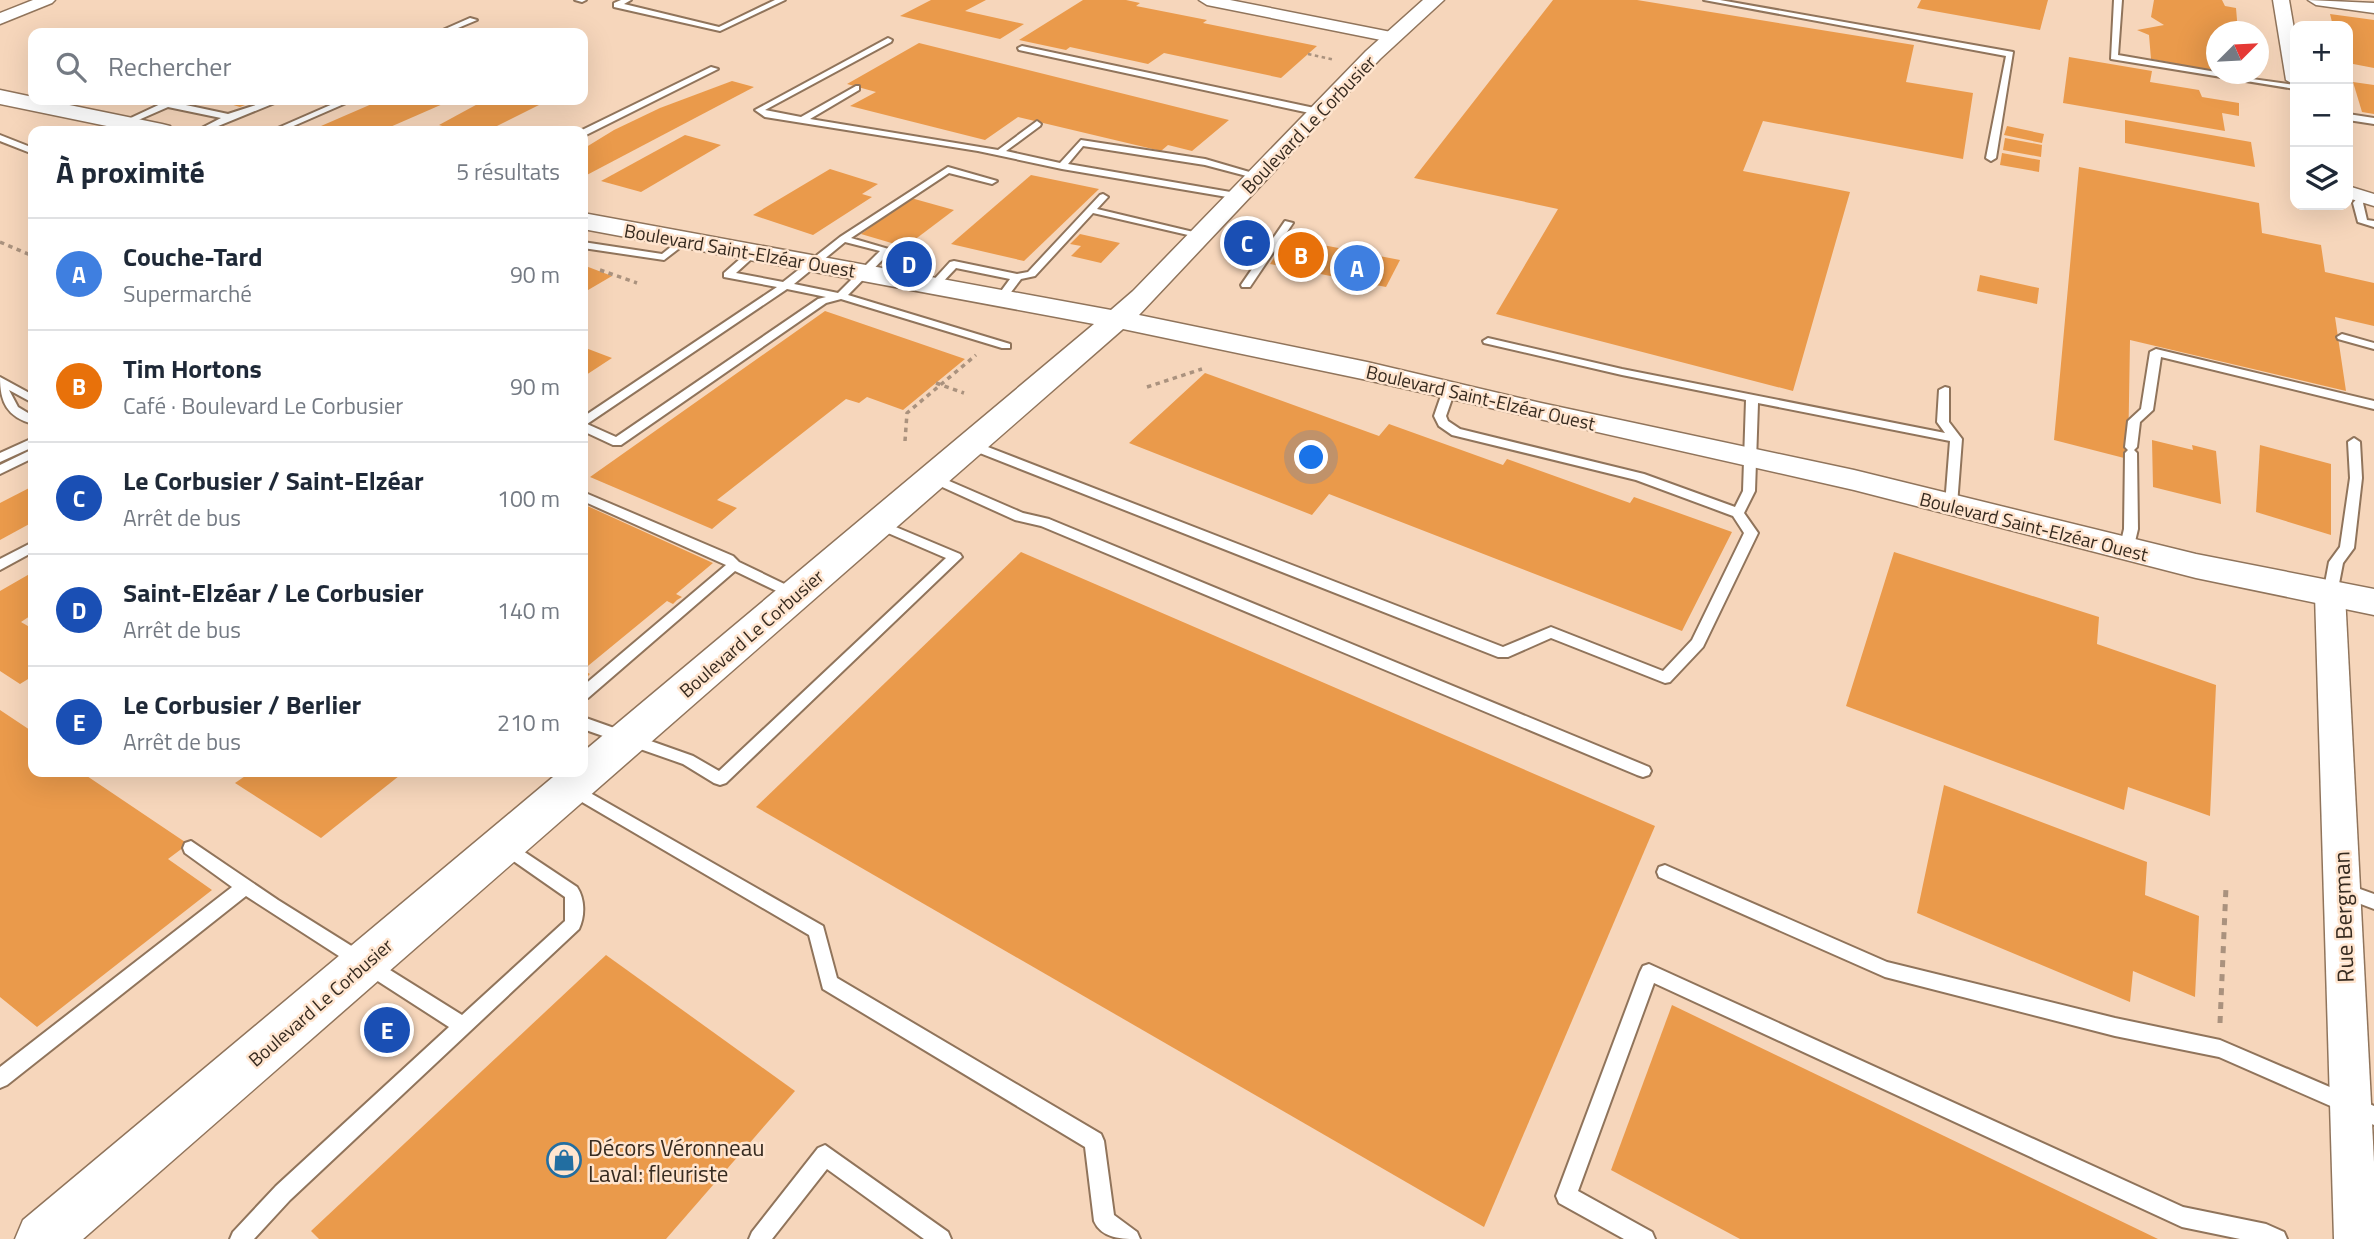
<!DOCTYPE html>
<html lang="fr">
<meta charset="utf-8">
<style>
:root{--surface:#fff;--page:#f2f2f3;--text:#1f2937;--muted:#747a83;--line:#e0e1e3;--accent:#226ea1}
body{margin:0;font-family:"Titillium Web",sans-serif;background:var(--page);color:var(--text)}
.controls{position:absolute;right:21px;top:21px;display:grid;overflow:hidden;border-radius:14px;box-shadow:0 7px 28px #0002}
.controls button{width:63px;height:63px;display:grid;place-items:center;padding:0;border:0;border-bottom:2px solid var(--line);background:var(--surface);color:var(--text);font:35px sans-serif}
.compass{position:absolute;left:2206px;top:21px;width:63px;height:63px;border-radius:50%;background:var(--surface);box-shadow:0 7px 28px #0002;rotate:66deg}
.you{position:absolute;left:1312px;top:458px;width:24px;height:24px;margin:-18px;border:5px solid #fff;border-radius:50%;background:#1a73e8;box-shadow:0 0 0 10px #1a73e833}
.badge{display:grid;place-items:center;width:46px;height:46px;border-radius:50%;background:var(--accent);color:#fff;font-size:23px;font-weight:700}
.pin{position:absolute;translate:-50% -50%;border:4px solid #fff;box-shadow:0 2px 7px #0006}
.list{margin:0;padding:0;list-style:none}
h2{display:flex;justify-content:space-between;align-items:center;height:91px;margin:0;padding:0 28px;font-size:30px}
h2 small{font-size:23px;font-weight:400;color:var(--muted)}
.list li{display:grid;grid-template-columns:46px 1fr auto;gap:21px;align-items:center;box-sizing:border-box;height:112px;padding:0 28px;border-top:2px solid var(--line)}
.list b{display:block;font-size:26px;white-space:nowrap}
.list p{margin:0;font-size:23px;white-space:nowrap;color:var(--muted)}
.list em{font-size:23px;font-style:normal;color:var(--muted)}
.icon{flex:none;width:38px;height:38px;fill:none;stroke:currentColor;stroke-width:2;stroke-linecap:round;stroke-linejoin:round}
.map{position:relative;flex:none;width:2374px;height:1239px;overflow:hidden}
.search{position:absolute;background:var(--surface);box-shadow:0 7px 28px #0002;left:28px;top:28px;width:560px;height:77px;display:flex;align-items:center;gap:18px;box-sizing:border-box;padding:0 24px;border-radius:14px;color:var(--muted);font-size:26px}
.panel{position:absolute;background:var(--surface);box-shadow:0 7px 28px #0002;left:28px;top:126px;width:560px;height:651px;border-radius:14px}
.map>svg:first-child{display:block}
</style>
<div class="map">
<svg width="2374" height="1239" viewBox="0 0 2374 1239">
<rect width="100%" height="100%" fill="#f6d6bb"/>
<!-- building -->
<g fill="#ea9a4b">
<path d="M931,0h55l-21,11 59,13 -24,15 -100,-23z"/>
<path d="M1083,0h43l14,3 -4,3 71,14 -4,3 114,23 -36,32 -117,-25 -16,11 -78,-17 -4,3 -47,-10z"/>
<path d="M1553,0h84l277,45 -8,37 67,11 -10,66 -200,-38 -20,50 107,21 -57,199 -297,-77 62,-105 -144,-31z"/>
<path d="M1921,0h127l-8,30 -123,-22z"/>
<path d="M2154,0h68l3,6 11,2 2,24h-22v39l-65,-12 -2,-24 -12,-5 27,-5 -13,-8z"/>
<path d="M2330,14l44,6v48l-26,-5v-37h-15z"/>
<path d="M919,43l310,77 -37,31 -24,-6 -7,6 -143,-34 -33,23 -135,-34 26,-14 -29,-8z"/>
<path d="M2069,57l83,14 -2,11 49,8 3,7 37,6v13l-17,-3 3,18 -162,-28z"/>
<path d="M732,81l22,6 -171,90v-28l31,-19 46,-22z"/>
<path d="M2353,82l21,3v29l-12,-2z"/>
<path d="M217,100h40l-17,7z"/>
<path d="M381,100h71l-71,31h-43l-17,-5z"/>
<path d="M485,100h48l10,3 -56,28h-28l-20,-6z"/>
<path d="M2125,120l126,22 4,25 -130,-24z"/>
<path d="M2007,126l37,8 -2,9 -38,-8z"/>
<path d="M685,135l36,10 -80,47 -40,-11z"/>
<path d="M2005,138l37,7 -1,12 -38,-7z"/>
<path d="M2002,153l38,7 -1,12 -39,-7z"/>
<path d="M2079,167l180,36 3,30 59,12 4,27 49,11v43l-39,-9 11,74 -216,-51 -2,119 -74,-19z"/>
<path d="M830,169l48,15 -16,10 10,3 -59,38 -60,-20z"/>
<path d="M1031,175l68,14 -75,72 -73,-17z"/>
<path d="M911,198l43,12 -49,37 -44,-13z"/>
<path d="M1080,234l40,9 -19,20 -30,-7 10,-10 -11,-2z"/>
<path d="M1287,238l113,22 -14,27 -116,-23z"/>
<path d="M583,265l29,11 -29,17z"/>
<path d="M1980,275l59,13 -2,16 -60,-13z"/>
<path d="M825,311l140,48 -62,51 -36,-13 -8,6 -13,-4 -129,101 20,8 -25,21 -122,-52z"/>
<path d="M583,347l29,11 -29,19z"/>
<path d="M1205,373l174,63 10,-12 114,41 4,-6 123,44 4,-6 98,35 -50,99 -353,-137 -17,21 -183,-72z"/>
<path d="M2152,440l41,10 -1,-5 24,6 5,53 -68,-17z"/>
<path d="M2260,445l71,19v71l-75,-23z"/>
<path d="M33,486v36l-33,18v-37z"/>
<path d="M583,504l130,59 -37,31 6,3 -5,3 -4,4 -6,-3 -84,69 7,4 -7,7z"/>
<path d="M1021,552l634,274 -171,401 -728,-420z"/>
<path d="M1894,552l205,65 -2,27 119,41 -6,131 -82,-29 -4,23 -278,-104z"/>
<path d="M33,572v42l-12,8 12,7v47l-13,8 -20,-13v-80z"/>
<path d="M0,710l33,22v40h48l107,72 -20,15 44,31 -175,137 -37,-30z"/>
<path d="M251,772h153l-83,66 -86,-55z"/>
<path d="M1944,785l203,77 -2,33 54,21 -4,81 -62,-26 -3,31 -213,-89z"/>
<path d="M606,955l189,136 -129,148h-347l-8,-8z"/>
<path d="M1672,1005l486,234h-418l-129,-69z"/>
</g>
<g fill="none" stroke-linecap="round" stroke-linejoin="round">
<!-- service casing -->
<g stroke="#90745b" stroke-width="4">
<g id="service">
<path d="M575,0h11l-4,2z"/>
<path d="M621,0h10l-7,4 95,23 56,-27h10l-65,31 -106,-24v-4z"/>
<path d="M1704,0h16l293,52 -17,106 -5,3 -5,-3 20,-102z"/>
<path d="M2114,0h8l-4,55 98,17v2l79,11v4l-184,-30z"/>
<path d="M470,18l7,2 -31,13h-10z"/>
<path d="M515,30l3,3h-9z"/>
<path d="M888,38l4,2 -1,2 -126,68 36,7 55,-31h3v4l-49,29 188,31 39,-29 4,3 -1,2 -34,25 54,12 21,-23 124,19 58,17 -5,3 -53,-14 -122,-19 -15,18 174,30v4l-3,1 -177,-30 -84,-18 -213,-34 -10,-7z"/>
<path d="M1022,46l297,63 4,3 -4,3 -300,-65 -1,-2z"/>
<path d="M711,67l7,2 -132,66 -3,1v-5h-3z"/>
<path d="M271,100h11l-76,31h-10l25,-13 -53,-11 -41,18 -7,-2 47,-22 61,13z"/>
<path d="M342,100h11l-71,31h-11z"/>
<path d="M2348,114l26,4v6l-26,-4z"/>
<path d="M0,135l33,13v6l-33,-13z"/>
<path d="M948,167l49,14 -5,3 -43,-11 -98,65 41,12 -44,45 162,49v4h-8l-161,-49 -15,4 -205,142h-8l-30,-14v-14l194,-130 -53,-10v-4l25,-22 9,2 -22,20 47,9 57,-45zM845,242l35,9 -42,42 -44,-9zM787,289l39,8 -8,2 -202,138 -29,-13z"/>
<path d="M1103,194l5,3 -11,12 109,26 -5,3 -108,-25 -58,63 -14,3 -16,21 -4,1 -5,-3 14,-19 -54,-11 -18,19 -4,1 -5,-3 21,-23 4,-1 63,13 11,-2 72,-77z"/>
<path d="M2360,195l8,2 -5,6 4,17 7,1v6l-16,-5 -5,-19z"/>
<path d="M1285,221l8,2 -43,64h-8l-1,-2z"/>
<path d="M682,238l8,2 -26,20 -81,-12v-6l79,12z"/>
<path d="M2342,334l32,9v6l-36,-10 -1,-2z"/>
<path d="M1488,338l134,31 323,64 -8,-11 2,-32 6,-3 4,1v34l13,17 -5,66 -6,4 -6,-4 5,-64 -192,-38 -3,88 -11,22 14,20 -55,114 -33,35 -5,1 -114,-45 -43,19h-10l-531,-209 -2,-3 6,-4 4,1 528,205 48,-20 112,44 29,-31 52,-107 -11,-17 -97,-36 -184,-45 -13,-9 -5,-10 9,-26 6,-3 4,1 2,2 -9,26 2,5 12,8 184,45 91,33 8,-16 3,-91 -124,-25 -138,-32 -1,-2z"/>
<path d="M2156,349l218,52v8l-213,-52 -8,53 -13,12 -3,25 -3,3 3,3 1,76 -5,21 -7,4 -7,-4 5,-21 1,-76 3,-3 -3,-3 3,-26 13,-12 9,-57z"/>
<path d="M0,377l33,18v8l-24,-13 9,17 15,9v8c-26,-7 -33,-22 -33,-47z"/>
<path d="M33,438v9l-33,15v-9z"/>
<path d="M2354,438l6,4 2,36 -8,70 -11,15 -6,31 -7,5 -7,-5 6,-32 11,-15 10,-69 -2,-36z"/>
<path d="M33,449v9l-33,16v-9z"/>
<path d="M933,474l90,39 26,6 600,248 2,4 -2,4 -6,2 -6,-2 -596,-249 -26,-6 -86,-39 -2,-3 2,-3z"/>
<path d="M583,492l150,64 6,6 62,30 2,3 -2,3h-10l-56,-27 -147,127 -5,1v-13l143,-121 -143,-64z"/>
<path d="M879,520l81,34 2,3 -236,226 -6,2 -6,-2 -31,-19 -100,-35v-12l110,39 26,15 227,-213 -72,-31 -1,-3 1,-3z"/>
<path d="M33,542v10l-33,18v-11z"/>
<path d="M571,782l252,144 14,52 264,156 3,7 10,74 23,17 3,7c-18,0 -38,0 -46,-18l-9,-74 -262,-158 -14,-54 -244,-143 -2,-4 2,-4z"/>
<path d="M505,839l72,48c8,12 8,29 2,42l-289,271 -36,39h-24l3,-7 43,-46 173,-159 -203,-131 -239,189 -7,3v-21l232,-180 -47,-34 -2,-5 2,-5 6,-2 87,59 184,115 103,-94v-24l-66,-46 -2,-5 2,-5z"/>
<path d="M1665,865l222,97 228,56 105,22 154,66v19l-155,-68 -104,-21 -230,-59 -226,-100 -2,-5 2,-5z"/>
<path d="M2343,883l31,11v15l-37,-14 -2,-5 2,-5z"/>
<path d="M1649,964l534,243 83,17 18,8 3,7h-47l-58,-12 -528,-244 -76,208 74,41 3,7h-31l-65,-36 -3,-7 84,-224 3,-6z"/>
<path d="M825,1145l123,87 3,7h-27l-97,-70 -55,70h-23l3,-7 66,-84z"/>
</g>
</g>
<!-- minor casing -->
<g stroke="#90745b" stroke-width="3">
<g id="minor">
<path d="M33,0h22l-3,3 -52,21v-11z"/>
<path d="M1199,0h31l161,32 8,5 -8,5 -184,-37z"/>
<path d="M2273,0h16l6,35v50l-9,-5z"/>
<path d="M2308,0l66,3v10l-58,-8z"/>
<path d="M2348,186l26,8v12l-26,-8z"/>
<path d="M2330,584l10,3 5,7 29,568v77h-40l-19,-645 5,-7z"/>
</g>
</g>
<!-- tertiary casing -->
<g stroke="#90745b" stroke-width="3">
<g id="tertiary">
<path d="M1423,0h21l-64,59 -241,256 228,47 174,41 313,67 342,84 178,35v26l-178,-37 -342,-88 -487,-110 -244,-51 -1040,910h-68l8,-19 536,-448h24v-20l511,-428 -511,-95v-16l528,97 22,-19 233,-240z"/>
<path d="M0,90l33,7v3h12l117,24 8,2 3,5h-42l-131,-27z"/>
</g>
</g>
<!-- path-far2 -->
<path stroke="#aa927e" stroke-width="2.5" stroke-dasharray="3.5 3.5" stroke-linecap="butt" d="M1308,54l27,6"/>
<!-- path-far1 -->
<g stroke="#aa927e" stroke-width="3.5" stroke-dasharray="4.5 4.5" stroke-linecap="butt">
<path d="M0,242l33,14"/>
<path d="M600,270l37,13"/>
<path d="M936,383l28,10"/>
<path d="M1147,387l55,-18"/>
<path d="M905,441l2,-28 69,-58"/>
</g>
<!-- path -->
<path stroke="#aa927e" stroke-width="5" stroke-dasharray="7 7" stroke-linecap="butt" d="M2220,1023l6,-136"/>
<!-- service -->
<use href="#service" fill="#fff" fill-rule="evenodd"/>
<!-- minor -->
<use href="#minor" fill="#fff" fill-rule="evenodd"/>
<!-- tertiary -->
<use href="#tertiary" fill="#fff" fill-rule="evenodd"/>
</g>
<!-- icons -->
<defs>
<g id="shop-ring" transform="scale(1.75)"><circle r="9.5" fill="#ffe5cf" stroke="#226ea1" stroke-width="1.5"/><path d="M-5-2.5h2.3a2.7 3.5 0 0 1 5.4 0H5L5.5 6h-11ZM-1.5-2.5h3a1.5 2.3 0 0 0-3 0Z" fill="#226ea1"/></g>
</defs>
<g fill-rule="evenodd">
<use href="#shop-ring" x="564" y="1160"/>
</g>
<g text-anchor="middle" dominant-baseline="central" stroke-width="5" stroke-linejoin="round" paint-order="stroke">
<!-- street labels -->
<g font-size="19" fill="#372b20" stroke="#ffe5cf">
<text transform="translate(1308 124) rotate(-46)">Boulevard Le Corbusier</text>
<text transform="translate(740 250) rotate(10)">Boulevard Saint-Elzéar Ouest</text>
<text transform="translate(1481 397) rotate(13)">Boulevard Saint-Elzéar Ouest</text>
<text transform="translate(2034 526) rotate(14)">Boulevard Saint-Elzéar Ouest</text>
<text transform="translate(751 633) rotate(-41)">Boulevard Le Corbusier</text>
<text transform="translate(320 1002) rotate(-41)">Boulevard Le Corbusier</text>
</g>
<!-- near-street labels -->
<g font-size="23" fill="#372b20" stroke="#ffe5cf">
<text transform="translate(2343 917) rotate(-92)">Rue Bergman</text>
</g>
<!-- near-poi labels -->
<g font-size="23" fill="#372b20" stroke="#ffe5cf" text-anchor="start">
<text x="588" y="1147">Décors Véronneau<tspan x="588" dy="26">Laval: fleuriste</tspan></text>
</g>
</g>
</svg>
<div class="controls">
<button>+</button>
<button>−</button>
<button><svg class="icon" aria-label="layers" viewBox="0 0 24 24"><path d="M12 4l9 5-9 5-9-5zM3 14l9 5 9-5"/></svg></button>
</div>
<svg class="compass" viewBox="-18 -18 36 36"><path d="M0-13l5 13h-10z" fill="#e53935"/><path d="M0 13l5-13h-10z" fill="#747a83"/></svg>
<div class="you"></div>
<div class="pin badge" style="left:1357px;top:268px;background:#3f7fe0">A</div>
<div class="pin badge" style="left:1301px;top:255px;background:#e8710a">B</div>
<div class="pin badge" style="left:1247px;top:243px;background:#1a4fb4">C</div>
<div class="pin badge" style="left:909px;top:264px;background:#1a4fb4">D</div>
<div class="pin badge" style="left:387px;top:1030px;background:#1a4fb4">E</div>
<div class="search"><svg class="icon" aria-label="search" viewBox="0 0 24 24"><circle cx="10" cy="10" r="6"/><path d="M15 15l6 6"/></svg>Rechercher</div>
<section class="panel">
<h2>À proximité<small>5 résultats</small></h2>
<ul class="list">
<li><span class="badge" style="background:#3f7fe0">A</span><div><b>Couche-Tard</b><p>Supermarché</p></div><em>90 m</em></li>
<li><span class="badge" style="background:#e8710a">B</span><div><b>Tim Hortons</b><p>Café · Boulevard Le Corbusier</p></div><em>90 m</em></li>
<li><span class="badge" style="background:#1a4fb4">C</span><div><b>Le Corbusier / Saint-Elzéar</b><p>Arrêt de bus</p></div><em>100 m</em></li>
<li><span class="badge" style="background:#1a4fb4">D</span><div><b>Saint-Elzéar / Le Corbusier</b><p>Arrêt de bus</p></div><em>140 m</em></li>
<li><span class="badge" style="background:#1a4fb4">E</span><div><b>Le Corbusier / Berlier</b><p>Arrêt de bus</p></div><em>210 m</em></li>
</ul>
</section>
</div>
